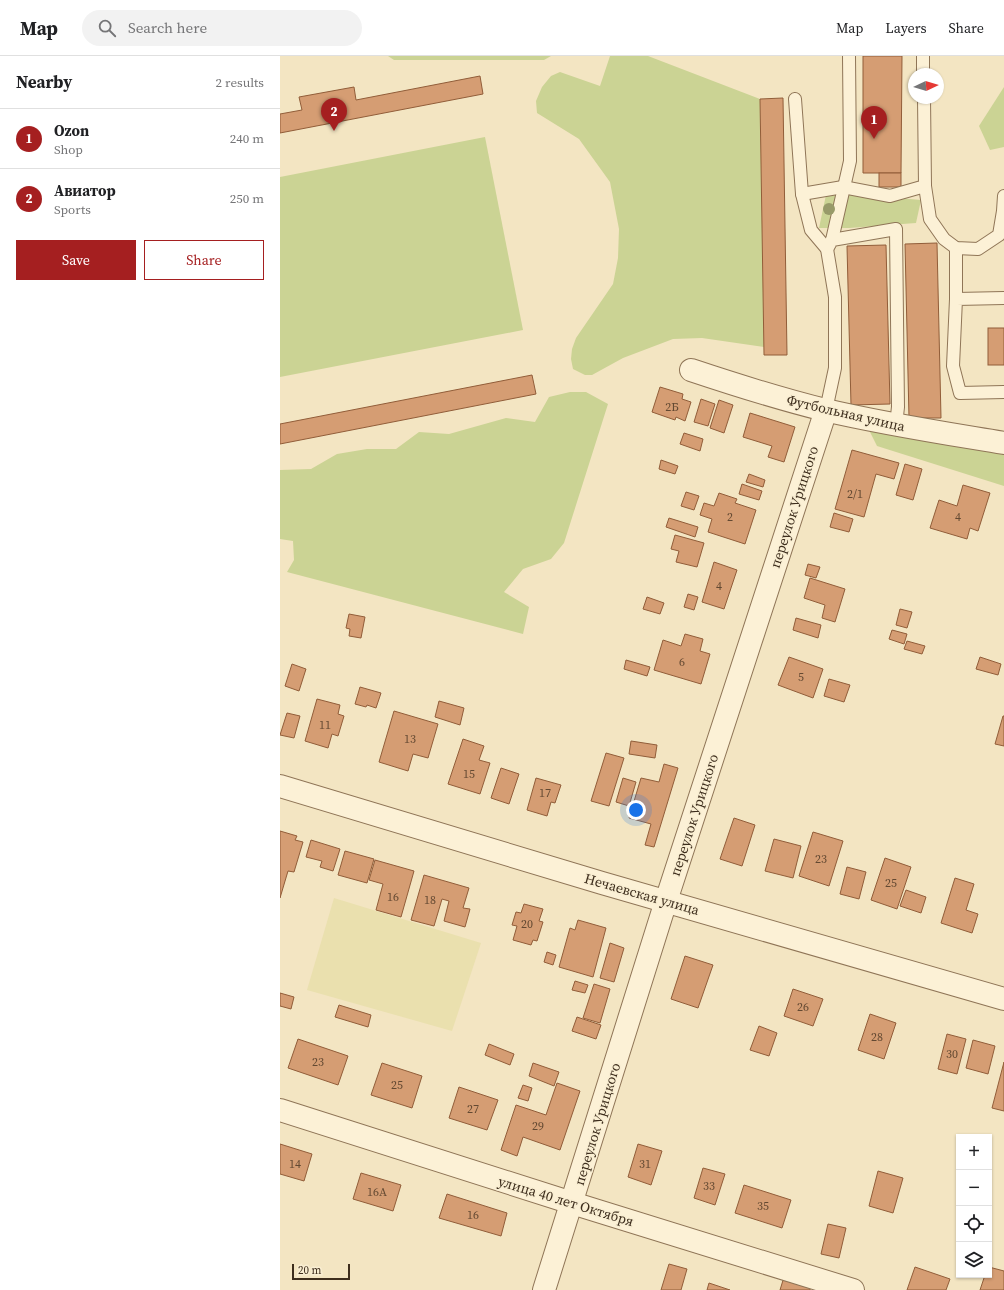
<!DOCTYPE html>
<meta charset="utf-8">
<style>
:root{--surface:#fff;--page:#f2f2f2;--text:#202124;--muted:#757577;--line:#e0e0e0;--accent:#a51f20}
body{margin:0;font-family:"Source Serif 4",serif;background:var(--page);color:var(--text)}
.controls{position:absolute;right:12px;bottom:12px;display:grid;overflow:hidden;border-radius:0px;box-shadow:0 1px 3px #0004}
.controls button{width:36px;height:36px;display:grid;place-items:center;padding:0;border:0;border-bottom:1px solid var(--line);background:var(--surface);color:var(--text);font:20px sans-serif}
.compass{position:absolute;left:628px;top:12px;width:36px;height:36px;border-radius:50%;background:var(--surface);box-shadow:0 1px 3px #0004;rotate:86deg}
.scale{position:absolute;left:12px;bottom:10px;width:58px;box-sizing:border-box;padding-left:4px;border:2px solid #3d2d1c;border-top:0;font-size:11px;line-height:14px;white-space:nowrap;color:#3d2d1c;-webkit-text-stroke:3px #f9eed2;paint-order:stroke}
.you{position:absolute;left:356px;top:754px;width:14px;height:14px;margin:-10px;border:3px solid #fff;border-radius:50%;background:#1a73e8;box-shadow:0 0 0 6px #1a73e833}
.badge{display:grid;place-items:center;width:26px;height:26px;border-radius:50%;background:var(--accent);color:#fff;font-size:13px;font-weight:700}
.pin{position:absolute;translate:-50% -33px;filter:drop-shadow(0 1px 2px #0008)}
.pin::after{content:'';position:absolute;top:21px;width:14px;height:12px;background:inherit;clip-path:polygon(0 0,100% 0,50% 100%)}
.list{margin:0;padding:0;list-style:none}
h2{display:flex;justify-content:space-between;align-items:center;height:52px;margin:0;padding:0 16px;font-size:17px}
h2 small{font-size:13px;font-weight:400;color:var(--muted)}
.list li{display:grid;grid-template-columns:26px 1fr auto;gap:12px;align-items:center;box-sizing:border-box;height:60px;padding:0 16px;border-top:1px solid var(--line)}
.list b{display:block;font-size:15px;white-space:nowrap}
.list p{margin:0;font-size:13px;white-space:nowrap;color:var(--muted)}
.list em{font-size:13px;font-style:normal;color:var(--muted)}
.actions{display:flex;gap:8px;padding:12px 16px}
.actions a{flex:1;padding:9px 0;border:1px solid var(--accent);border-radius:0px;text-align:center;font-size:14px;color:var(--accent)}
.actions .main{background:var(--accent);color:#fff}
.icon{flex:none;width:22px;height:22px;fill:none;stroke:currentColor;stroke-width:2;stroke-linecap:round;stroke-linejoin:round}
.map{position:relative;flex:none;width:724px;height:1234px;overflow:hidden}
header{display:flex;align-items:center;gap:24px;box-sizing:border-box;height:56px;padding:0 20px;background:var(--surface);border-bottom:1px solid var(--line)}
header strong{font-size:19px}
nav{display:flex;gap:22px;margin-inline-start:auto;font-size:14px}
.search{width:280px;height:36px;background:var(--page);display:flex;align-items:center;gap:10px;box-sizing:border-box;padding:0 14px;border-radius:22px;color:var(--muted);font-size:15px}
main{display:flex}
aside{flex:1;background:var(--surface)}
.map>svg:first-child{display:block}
</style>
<header>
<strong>Map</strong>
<div class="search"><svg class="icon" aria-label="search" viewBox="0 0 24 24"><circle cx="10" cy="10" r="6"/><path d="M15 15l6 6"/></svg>Search here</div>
<nav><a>Map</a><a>Layers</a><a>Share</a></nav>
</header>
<main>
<aside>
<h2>Nearby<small>2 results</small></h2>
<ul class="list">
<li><span class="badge">1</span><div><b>Ozon</b><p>Shop</p></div><em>240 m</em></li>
<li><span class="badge">2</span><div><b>Авиатор</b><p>Sports</p></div><em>250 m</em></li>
</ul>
<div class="actions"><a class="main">Save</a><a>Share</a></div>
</aside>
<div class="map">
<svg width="724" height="1234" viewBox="0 0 724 1234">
<rect width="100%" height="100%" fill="#f3e5c2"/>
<!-- farmland -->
<path fill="#eae0ae" d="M54,842l147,45 -29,88 -145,-41z"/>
<!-- green -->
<g fill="#cbd394">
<path d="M108,0h163l-7,4h-150z"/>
<path d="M330,0h38l112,43 4,248 -62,-9 -29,1 -50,19 -31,17h-7l-12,-6 -2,-10 1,-10 4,-11 37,-54 5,-26 1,-29 -9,-47 -31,-43 -42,-26 -1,-12 6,-14 9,-11 9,-4 40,14z"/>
<path d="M724,31v60l-14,3 -11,-24z"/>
<path d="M205,81l38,193 -243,47v-200z"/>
<path d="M546,139h38l57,5 -5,23 -67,5h-30z"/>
<path d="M290,336h16l22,12 -44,139 -13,16 -28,10 -19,23 25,15 -6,27 -236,-62 7,-12 -1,-19 -13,-2v-69l31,-1 26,-15 30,-5h29l23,-17 30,2 57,-16 29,4 14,-25z"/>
<path d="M587,370l137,15v45l-127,-40z"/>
</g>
<!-- building -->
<g fill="#d59d73" stroke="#915d39">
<path d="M583,0h39l-1,117h-38z"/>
<path d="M200,20l3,18 -203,39v-19l22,-4 -3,-13 55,-10 2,13z"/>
<path d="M503,42l4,257h-23l-4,-256z"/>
<rect x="599" y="117" width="22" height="14"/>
<path d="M657,187l4,175h-32l-4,-174z"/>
<path d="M606,189l4,159 -39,1 -4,-159z"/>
<rect x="708" y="272" width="16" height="37"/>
<path d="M252,319l4,19 -256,50v-20z"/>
<path d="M380,331l23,7 -1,5 9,3 -6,19 -9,-4 -1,3 -23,-8z"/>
<path d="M421,343l14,5 -7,22 -14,-4z"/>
<path d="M439,344l14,5 -9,28 -14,-5z"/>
<path d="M470,357l45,14 -11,35 -16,-5 4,-11 -29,-9z"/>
<path d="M404,377l19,6 -3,12 -20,-7z"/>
<path d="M572,394l47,13 -5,16 -18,-5 -12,43 -29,-8z"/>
<path d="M381,404l17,6 -3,8 -16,-5z"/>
<path d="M625,408l17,5 -9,31 -17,-5z"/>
<path d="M469,418l16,6 -2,7 -17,-5z"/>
<path d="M462,428l20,7 -3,9 -20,-6z"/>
<path d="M683,429l27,8 -12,38 -8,-3 -3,11 -37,-11 9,-28 18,6z"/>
<path d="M406,436l13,4 -5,14 -13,-4z"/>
<path d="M439,437l18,6 -2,4 21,7 -11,34 -37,-12 4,-13 -12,-4 4,-12 10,3z"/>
<path d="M554,457l19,6 -4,13 -19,-5z"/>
<path d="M389,462l29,9 -3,10 -29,-10z"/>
<path d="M395,479l29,8 -7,24 -21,-5 3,-11 -8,-2z"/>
<path d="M434,506l23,8 -13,39 -22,-7z"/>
<path d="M528,508l12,3 -4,11 -11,-3z"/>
<path d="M530,522l35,11 -10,33 -13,-4 3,-13 -21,-7z"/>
<path d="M408,538l10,3 -4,13 -10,-3z"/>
<path d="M367,541l17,6 -4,11 -17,-5z"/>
<path d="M620,553l12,3 -5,16 -11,-3z"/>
<path d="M69,558l16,3 -4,21 -12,-2 1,-7 -4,-1z"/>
<path d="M516,562l25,7 -3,13 -25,-8z"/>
<path d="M612,574l15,4 -3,10 -15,-5z"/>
<path d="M405,578l18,5 -3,12 10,3 -9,30 -47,-14 9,-30 18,6z"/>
<path d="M627,585l18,5 -3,8 -18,-5z"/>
<path d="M509,601l34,12 -10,29 -35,-13z"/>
<path d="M700,601l21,7 -3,11 -22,-6z"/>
<path d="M346,604l24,7 -3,9 -23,-7z"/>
<path d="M12,608l14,5 -7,22 -14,-5z"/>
<path d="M549,623l21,6 -6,17 -20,-6z"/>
<path d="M80,631l21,6 -5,15 -9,-3 -1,2 -11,-3z"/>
<path d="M37,643l23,6 -2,9 6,2 -6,20 -6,-2 -4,14 -23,-7z"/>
<path d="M159,645l25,7 -4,17 -25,-8z"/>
<path d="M114,655l44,13 -10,34 -15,-4 -5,17 -29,-9z"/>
<path d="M7,657l13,3 -6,22 -14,-3z"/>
<path d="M723,660h1v30l-9,-2z"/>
<path d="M183,683l21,7 -5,14 11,3 -10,31 -32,-10z"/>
<path d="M351,685l26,4 -2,13 -26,-4z"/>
<path d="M326,697l18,5 -15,48 -18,-5z"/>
<path d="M384,708l14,4 -24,79 -9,-2 6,-21 -22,-6 12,-40 18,4z"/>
<path d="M221,712l18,6 -10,30 -18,-6z"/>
<path d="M256,722l25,7 -6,18 -4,-1 -4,14 -20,-6z"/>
<path d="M343,722l13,4 -7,24 -13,-4z"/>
<path d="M454,762l21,7 -13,41 -22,-7z"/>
<path d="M0,775l17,5 -2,4 8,2 -9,30 -6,-1 -8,27z"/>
<path d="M533,776l30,9 -14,45 -30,-10z"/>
<path d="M494,783l27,7 -8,32 -28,-7z"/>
<path d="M31,784l29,9 -7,22 -13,-4 2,-6 -16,-4z"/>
<path d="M65,795l29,8 -7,24 -29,-8z"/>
<path d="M605,802l26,9 -14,42 -26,-9z"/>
<path d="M95,804l39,11 -13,46 -25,-7 7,-26 -14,-4z"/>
<path d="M567,811l19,5 -7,27 -19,-5z"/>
<path d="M144,819l45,13 -6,20 7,1 -5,18 -21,-6 5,-20 -7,-2 -8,27 -23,-6z"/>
<path d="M675,822l19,6 -8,26 12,4 -6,19 -31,-10z"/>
<path d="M626,834l20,7 -5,16 -21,-7z"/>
<path d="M244,848l19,5 -4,12 4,1 -6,19 -4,-1 -2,5 -18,-5 4,-14 -5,-1 4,-13 5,1z"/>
<path d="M298,864l28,8 -13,49 -34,-10 11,-39 5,2z"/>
<path d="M330,887l14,5 -10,34 -14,-4z"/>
<path d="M267,896l9,3 -3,10 -9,-3z"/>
<path d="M405,900l28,9 -15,43 -27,-9z"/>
<path d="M295,925l13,4 -3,8 -13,-3z"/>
<path d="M314,928l16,5 -10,34 -17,-5z"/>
<path d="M513,933l30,10 -10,27 -29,-10z"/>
<path d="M0,937l14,4 -3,12 -11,-3z"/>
<path d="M59,949l32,10 -3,12 -33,-10z"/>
<path d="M590,958l26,9 -12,36 -26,-9z"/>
<path d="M297,961l24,8 -5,14 -24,-8z"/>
<path d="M479,970l18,7 -8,23 -19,-6z"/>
<path d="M667,978l19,5 -9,35 -19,-5z"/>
<path d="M18,983l50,17 -10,29 -50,-17z"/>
<path d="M693,984l22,6 -7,28 -22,-6z"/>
<path d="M209,988l25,10 -4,11 -25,-10z"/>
<path d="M724,1006v49l-12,-3z"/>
<path d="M102,1007l40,13 -10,32 -41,-13z"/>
<path d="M253,1007l26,9 -5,14 -25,-10z"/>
<path d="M277,1027l23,8 -20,59 -37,-13 -6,19 -16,-6 15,-45 30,10z"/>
<path d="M243,1029l9,3 -4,13 -10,-3z"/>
<path d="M179,1031l39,13 -11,30 -38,-12z"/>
<path d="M0,1088l32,10 -8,27 -24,-7z"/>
<path d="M358,1088l24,7 -11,34 -23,-8z"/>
<path d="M423,1112l22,6 -10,31 -21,-7z"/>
<path d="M598,1115l25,7 -10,35 -24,-7z"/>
<path d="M81,1117l40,12 -8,26 -40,-12z"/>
<path d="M464,1129l47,15 -9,28 -47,-15z"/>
<path d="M167,1138l60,19 -6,23 -62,-18z"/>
<path d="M548,1168l18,4 -7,30 -18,-4z"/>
<path d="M389,1208l18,5 -6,21h-20z"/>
<path d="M635,1211l35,12 -4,11h-39z"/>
<path d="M709,1211l15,4v19h-24l5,-15h4z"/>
<path d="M504,1221l27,8 -1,5h-30z"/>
<path d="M429,1227l21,7h-23z"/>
</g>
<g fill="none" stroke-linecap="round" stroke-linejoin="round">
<!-- service casing -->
<g stroke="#8f7557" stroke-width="14">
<g id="service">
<path d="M643,0v18"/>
<path d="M515,43l7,95 9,36 16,19 8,48v71l-9,42"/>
<path d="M645,130l5,33 14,20 12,9 22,1 21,-14 4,-24 1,-15"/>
<path d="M522,138l41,-7 47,9 35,-10 -1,-88"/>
<path d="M552,184l18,-79 -1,-105"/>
<path d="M676,192v51"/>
<path d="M547,193l5,-9 64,-11 2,178 -2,18"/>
<path d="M724,242l-48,1 -3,67 7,27 44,-1"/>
</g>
</g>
<!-- minor casing -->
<g stroke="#8f7557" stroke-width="24">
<g id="minor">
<path d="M411,314c45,15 89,29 134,40 59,14 119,23 179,33"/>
<path d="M0,1054l292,93 281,87"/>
<path d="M264,1234l122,-389 160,-491"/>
</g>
</g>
<!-- tertiary casing -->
<g stroke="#8f7557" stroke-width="24">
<path id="tertiary" d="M0,730l322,97 402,116"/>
</g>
<!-- service -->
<use href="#service" stroke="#fcf1d6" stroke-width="12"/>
<!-- minor -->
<use href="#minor" stroke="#fcf1d6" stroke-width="22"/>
<!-- tertiary -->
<use href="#tertiary" stroke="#fcf1d6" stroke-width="22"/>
</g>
<!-- trees -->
<circle fill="#989a69" cx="549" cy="153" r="6"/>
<g text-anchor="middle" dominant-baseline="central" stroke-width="3" stroke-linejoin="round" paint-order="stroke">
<!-- number labels -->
<g font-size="12" fill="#634932">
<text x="392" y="351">2Б</text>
<text x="575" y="438">2/1</text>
<text x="450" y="461">2</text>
<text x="678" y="461">4</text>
<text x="439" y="530">4</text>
<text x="402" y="606">6</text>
<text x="521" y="621">5</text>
<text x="45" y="669">11</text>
<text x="130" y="683">13</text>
<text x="189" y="718">15</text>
<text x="265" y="737">17</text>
<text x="541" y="803">23</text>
<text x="611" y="827">25</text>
<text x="113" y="841">16</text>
<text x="150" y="844">18</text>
<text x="247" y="868">20</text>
<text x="523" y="951">26</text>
<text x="597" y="981">28</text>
<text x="672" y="998">30</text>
<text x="38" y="1006">23</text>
<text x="117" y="1029">25</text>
<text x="193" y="1053">27</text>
<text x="258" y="1070">29</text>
<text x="15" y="1108">14</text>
<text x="365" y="1108">31</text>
<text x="429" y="1130">33</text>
<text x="97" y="1136">16А</text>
<text x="483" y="1150">35</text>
<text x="193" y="1159">16</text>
</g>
<!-- street labels -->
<g font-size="14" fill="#3d2d1c" stroke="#f9eed2">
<text transform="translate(566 357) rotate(13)">Футбольная улица</text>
<text transform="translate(514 451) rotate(-72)">переулок Урицкого</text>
<text transform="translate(414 759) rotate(-72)">переулок Урицкого</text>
<text transform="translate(362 838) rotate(16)">Нечаевская улица</text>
<text transform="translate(317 1068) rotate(-73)">переулок Урицкого</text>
<text transform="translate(286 1145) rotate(17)">улица 40 лет Октября</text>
</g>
</g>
</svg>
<div class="controls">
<button>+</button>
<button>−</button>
<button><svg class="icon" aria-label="locate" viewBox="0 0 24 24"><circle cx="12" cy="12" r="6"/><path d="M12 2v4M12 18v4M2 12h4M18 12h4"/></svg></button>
<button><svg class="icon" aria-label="layers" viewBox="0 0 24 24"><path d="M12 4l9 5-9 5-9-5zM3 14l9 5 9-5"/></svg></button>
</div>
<svg class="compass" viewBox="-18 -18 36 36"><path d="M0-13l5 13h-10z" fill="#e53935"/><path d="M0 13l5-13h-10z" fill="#757577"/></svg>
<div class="scale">20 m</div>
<div class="you"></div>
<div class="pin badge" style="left:594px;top:83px">1</div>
<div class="pin badge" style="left:54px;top:75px">2</div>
</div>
</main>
